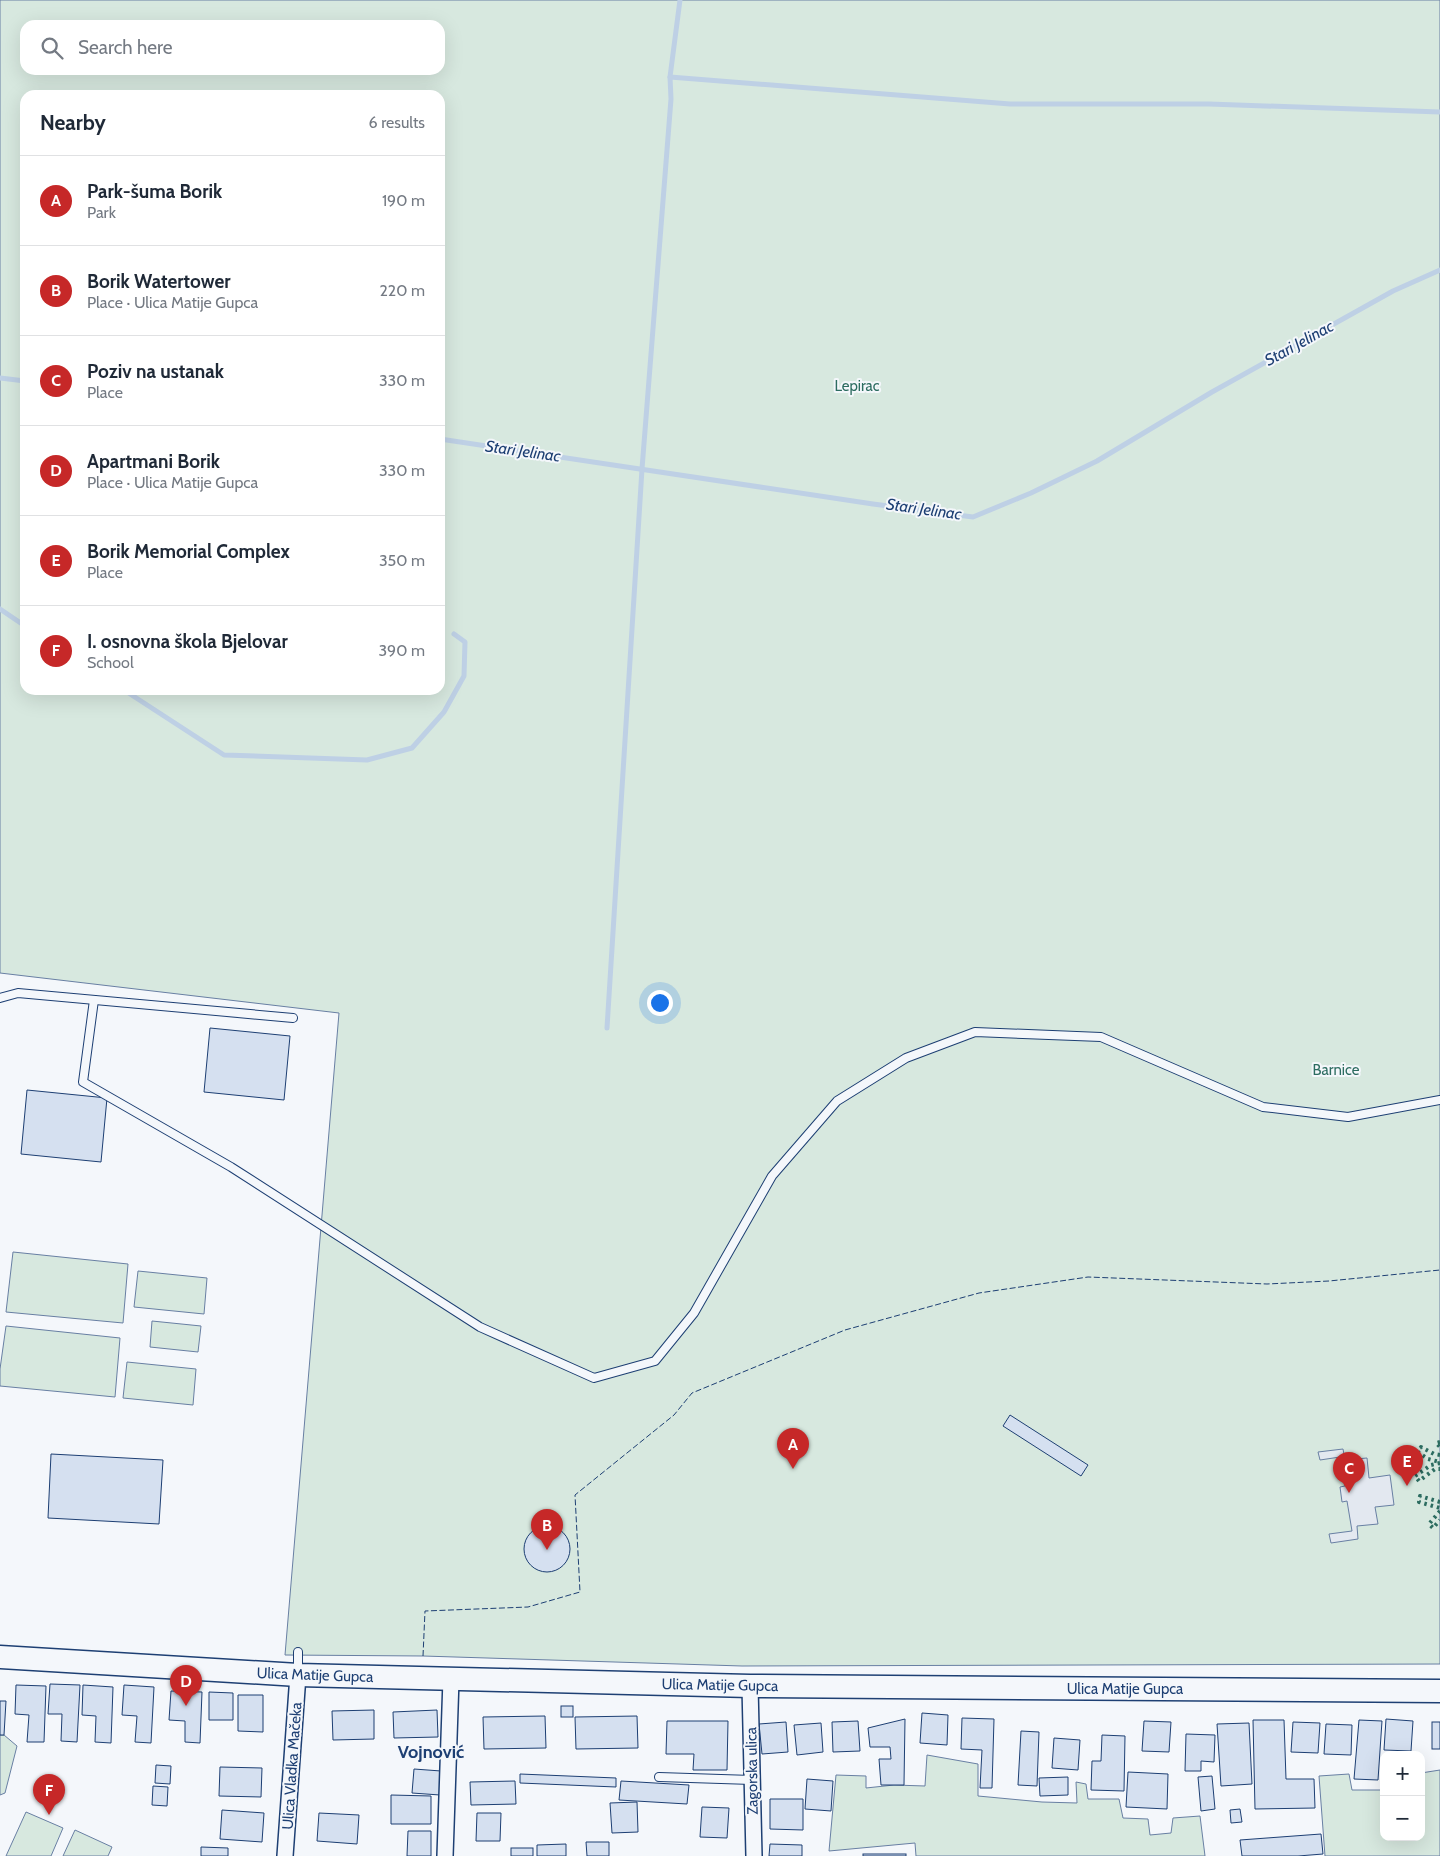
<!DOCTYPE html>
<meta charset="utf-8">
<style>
:root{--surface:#fff;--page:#f6f6f7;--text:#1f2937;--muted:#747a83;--line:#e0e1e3;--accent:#c62828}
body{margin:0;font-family:Cabin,sans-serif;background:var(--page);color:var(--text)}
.controls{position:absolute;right:15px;bottom:15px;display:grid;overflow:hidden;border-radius:10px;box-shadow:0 5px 20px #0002}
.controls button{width:45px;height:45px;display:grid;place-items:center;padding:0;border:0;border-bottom:1px solid var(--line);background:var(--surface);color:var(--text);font:25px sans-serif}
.you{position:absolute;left:659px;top:1002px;width:18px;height:18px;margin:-12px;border:4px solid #fff;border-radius:50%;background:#1a73e8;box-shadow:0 0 0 8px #1a73e833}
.badge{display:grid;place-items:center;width:32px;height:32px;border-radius:50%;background:var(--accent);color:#fff;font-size:16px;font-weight:700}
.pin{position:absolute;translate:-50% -41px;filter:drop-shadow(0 1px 2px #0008)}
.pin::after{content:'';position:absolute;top:26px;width:18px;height:15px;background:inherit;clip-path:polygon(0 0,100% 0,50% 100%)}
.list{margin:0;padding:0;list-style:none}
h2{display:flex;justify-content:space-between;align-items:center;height:65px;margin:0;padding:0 20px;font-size:21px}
h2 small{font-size:16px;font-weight:400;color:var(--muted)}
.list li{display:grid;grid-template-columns:32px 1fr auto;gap:15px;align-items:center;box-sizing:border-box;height:90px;padding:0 20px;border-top:1px solid var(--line)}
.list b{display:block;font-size:19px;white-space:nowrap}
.list p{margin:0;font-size:16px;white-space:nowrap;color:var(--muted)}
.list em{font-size:16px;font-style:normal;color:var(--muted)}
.icon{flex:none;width:28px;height:28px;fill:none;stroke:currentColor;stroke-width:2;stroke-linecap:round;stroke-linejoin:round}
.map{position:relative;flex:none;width:1440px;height:1856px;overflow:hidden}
.search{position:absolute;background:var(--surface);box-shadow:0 5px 20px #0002;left:20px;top:20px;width:425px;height:55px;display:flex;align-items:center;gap:12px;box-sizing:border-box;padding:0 18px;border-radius:15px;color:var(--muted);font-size:19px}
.panel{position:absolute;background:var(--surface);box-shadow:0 5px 20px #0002;left:20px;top:90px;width:425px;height:605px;border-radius:15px}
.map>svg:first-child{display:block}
</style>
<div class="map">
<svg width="1440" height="1856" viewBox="0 0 1440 1856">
<rect width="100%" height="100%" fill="#f4f7fb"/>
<!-- green -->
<g fill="#d7e8df" stroke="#687fa3" fill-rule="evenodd">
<path d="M0,0h1440v1664l-698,2 -319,-10 -138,-1 54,-642 -339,-40zM25,25h415v45h-415zM25,95h415v595h-415z"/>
<path d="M13,1252l115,12 -5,59 -117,-11z"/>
<path d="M138,1271l69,7 -3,36 -70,-7z"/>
<path d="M152,1321l49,5 -3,26 -48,-5z"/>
<path d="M6,1326l114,12 -5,59 -115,-11v-17z"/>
<path d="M127,1362l69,7 -3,36 -70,-7z"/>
<path d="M0,1735h4l13,11 -12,47 -5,2z"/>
<path d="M927,1755l51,9v32l64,6 35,1 -1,-21 10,2 2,15h31l4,19 25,1 2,16 21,-2 2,-15 27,-2 5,40h-289l-1,-13 -86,8 7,-76 30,1v12l28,-3 31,1z"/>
<path d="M1440,1770v86h-115l-6,-80 30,-2 3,16h32v47h37v-64z"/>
<path d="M26,1812l37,16 -12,28h-45z"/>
<path d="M75,1830l37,17 -4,9h-45z"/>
</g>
<!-- parking -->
<path fill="#e3e8f0" stroke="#687fa3" d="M1343,1449l2,11 22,-2 2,20 21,-3 4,30 -19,2 3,17 -21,2 1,13 -27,4 -2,-9 23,-3 -5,-30 -5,1 -2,-15 5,-1 -5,-29 -20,3 -2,-8z"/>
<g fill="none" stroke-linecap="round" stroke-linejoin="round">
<!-- stream -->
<g stroke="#bed0e5" stroke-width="5">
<path d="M680,0l-10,77 340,27h199l231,8"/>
<path d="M0,378l25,3"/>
<path d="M440,439l433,65 100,13 58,-24 66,-32 115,-69 181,-101 47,-21"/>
<path d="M0,609l25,17"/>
<path d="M124,690l100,65 143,5 45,-12 32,-36 20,-36 1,-34 -11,-8"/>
<path d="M607,1028l35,-559 29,-370 -1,-22"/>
</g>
</g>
<!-- building -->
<g fill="#d5e0f0" stroke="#1d3f73">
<path d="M210,1028l80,8 -6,64 -80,-8z"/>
<path d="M27,1090l80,8 -6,64 -80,-8z"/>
<path d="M1010,1415l78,50 -7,11 -78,-50z"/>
<path d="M51,1454l112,6 -4,64 -111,-6z"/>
<circle cx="547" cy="1549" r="23"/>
<path d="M50,1684l30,1 -3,57 -16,-1 1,-27h-14z"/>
<path d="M16,1685l30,1 -2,56h-17l2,-27 -14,-1z"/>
<path d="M83,1685l30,2 -2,56 -16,-1 1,-26 -14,-1z"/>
<path d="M124,1685l30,2 -3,56 -16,-1 2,-26 -15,-1z"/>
<path d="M171,1691l31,1 -2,51 -15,-1v-21l-16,-1z"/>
<path d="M209,1692l24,1v27h-24z"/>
<path d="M238,1695h25v37l-25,-1z"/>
<path d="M0,1701h6l-2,34h-4z"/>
<rect x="561" y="1706" width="12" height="11"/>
<path d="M374,1710v29l-41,1 -1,-29z"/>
<path d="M437,1710l1,27 -44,1 -1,-26z"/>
<path d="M922,1713l26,2 -1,30 -27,-2z"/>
<path d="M545,1716l1,32 -62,1 -1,-32z"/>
<path d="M637,1716l1,32 -62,1 -1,-32z"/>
<path d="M962,1718l32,1 -2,69h-12l2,-38 -21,-1z"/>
<path d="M905,1719l-1,66h-23l-2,-26h12l-1,-12h-20l-2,-19z"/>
<path d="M1386,1719l27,2 -2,30 -27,-1z"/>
<path d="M1253,1720h31l2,59h28l1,29 -60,1z"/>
<path d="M1359,1720l23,1 -4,59 -24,-1z"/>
<path d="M667,1721h61l-1,49h-34l1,-16h-28z"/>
<path d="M858,1721l2,30 -27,1 -1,-30z"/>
<path d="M1144,1721l27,1 -2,30 -27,-1z"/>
<path d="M786,1722l2,30 -26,2 -3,-30z"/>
<path d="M1293,1722l27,1 -2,30 -27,-1z"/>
<rect x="1432" y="1722" width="8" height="27"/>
<path d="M821,1723l2,29 -26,3 -3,-30z"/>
<path d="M1249,1723l3,61 -31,2 -4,-62z"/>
<path d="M1326,1724l26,1 -1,30 -27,-1z"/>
<path d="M1021,1731l18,1 -2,54 -19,-1z"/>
<path d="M1186,1734l29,1 -1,27 -13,-1v10h-16z"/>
<path d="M1102,1735l23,1 -1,55 -33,-1 1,-29h9z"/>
<path d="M1054,1738l26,2 -2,30 -26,-2z"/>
<path d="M156,1765l15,1 -1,18 -15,-1z"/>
<path d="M220,1767l42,1 -1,29 -42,-1z"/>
<path d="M414,1769l27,2 -1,24 -28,-2z"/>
<path d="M1128,1772l40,2 -1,35 -41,-2z"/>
<path d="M520,1774l96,4v9l-96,-4z"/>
<path d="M1212,1776l3,33 -14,2 -3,-34z"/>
<path d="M1068,1777v18l-28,1 -1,-18z"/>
<path d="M807,1779l26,2 -2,30 -26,-2z"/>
<path d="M515,1781l1,23 -45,1 -1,-23z"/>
<path d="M621,1781l68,4 -2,19 -68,-4z"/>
<path d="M153,1786l15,1 -1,19 -15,-1z"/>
<path d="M391,1795l40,1v28h-40z"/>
<path d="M770,1799h33v31l-33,-1z"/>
<path d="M637,1802l1,30 -26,1 -2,-30z"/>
<path d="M702,1807l27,1 -2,30 -27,-1z"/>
<path d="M1240,1809l2,13 -11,1 -1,-13z"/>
<path d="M222,1810l42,3 -2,29 -42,-3z"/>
<path d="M319,1813l40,2 -2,29 -40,-3z"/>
<path d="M477,1813h24l-1,28h-24z"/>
<path d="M408,1831h23v25h-24z"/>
<path d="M1321,1834l2,20 -25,2h-56l-2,-16z"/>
<path d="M586,1842h23v14h-22z"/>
<path d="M566,1844v12h-29v-11z"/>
<path d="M770,1844l32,1v11h-33z"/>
<path d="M201,1847l27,1v8h-27z"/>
<rect x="511" y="1848" width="22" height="8"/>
<rect x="863" y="1854" width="43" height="2"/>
</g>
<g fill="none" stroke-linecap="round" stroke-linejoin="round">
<!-- lane casing -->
<g stroke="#1d3f73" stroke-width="10">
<g id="lane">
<path d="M0,998l18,-5 275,25"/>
<path d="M94,1000l-11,82 148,85 249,160 114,51 61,-17 39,-48 78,-137 65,-75 69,-43 69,-26 126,5 162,70 85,10 92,-17"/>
<path d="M298,1652v21"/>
<path d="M659,1777l93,3"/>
</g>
</g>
<!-- street casing -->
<g stroke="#1d3f73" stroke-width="18">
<g id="street">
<path d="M750,1686l4,170"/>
<path d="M285,1856l13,-181"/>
<path d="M445,1856l6,-177"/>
</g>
</g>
<!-- secondary casing -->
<g stroke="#1d3f73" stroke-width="25">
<path id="secondary" d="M0,1657l298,18 452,11 690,5"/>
</g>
<!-- lane -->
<use href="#lane" stroke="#f4f7fb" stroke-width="8"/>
<!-- street -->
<use href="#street" stroke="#f4f7fb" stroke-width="15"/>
<!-- secondary -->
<use href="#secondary" stroke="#f4f7fb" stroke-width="22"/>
<!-- hedge -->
<g stroke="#2c6c60" stroke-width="4" stroke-dasharray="2.5 4" stroke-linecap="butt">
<path d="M1440,1442l-4,1 4,4"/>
<path d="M1440,1455l-6,-1 -13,-7 -3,5 10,7 12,3"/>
<path d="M1440,1463l-9,2 -16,11 4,5 16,-12h5"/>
<path d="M1440,1502l-20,-6 -1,6 21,6"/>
<path d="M1440,1511l-11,13 4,4 7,-8"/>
</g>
<!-- fence -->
<path stroke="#1d3f73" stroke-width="1" stroke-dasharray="6 2.5" stroke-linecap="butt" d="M423,1656l2,-45 103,-4 52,-15 -5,-97 99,-80 18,-22 153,-63 134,-37 109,-16 179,7 62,-3 111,-11"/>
</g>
<g text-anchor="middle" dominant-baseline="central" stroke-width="4" stroke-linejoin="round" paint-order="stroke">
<!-- park labels -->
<g font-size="15" fill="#2c6c60" stroke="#f4f7fb">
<text x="857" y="386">Lepirac</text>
<text x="1336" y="1070">Barnice</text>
</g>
<!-- street labels -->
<g font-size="15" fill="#1d3f73" stroke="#f4f7fb">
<text transform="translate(315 1675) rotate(2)">Ulica Matije Gupca</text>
<text transform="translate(720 1685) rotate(1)">Ulica Matije Gupca</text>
<text x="1125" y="1689">Ulica Matije Gupca</text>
<text transform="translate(292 1766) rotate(-86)">Ulica Vladka Mačeka</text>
<text transform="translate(752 1771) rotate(-91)">Zagorska ulica</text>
</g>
<!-- water labels -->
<g font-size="16" font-style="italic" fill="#1d3f73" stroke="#f4f7fb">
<text transform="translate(1299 343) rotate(-29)">Stari Jelinac</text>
<text transform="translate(523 451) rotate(8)">Stari Jelinac</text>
<text transform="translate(924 509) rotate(8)">Stari Jelinac</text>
</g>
<!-- quarter labels -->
<g font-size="18" font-weight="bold" fill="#1d3f73" stroke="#f4f7fb">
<text x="431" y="1752">Vojnović</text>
</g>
</g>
</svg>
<div class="controls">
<button>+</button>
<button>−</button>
</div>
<div class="you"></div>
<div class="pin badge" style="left:793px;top:1469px">A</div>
<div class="pin badge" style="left:547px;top:1550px">B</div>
<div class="pin badge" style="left:1349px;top:1493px">C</div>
<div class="pin badge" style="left:186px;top:1706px">D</div>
<div class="pin badge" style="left:1407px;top:1486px">E</div>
<div class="pin badge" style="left:49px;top:1815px">F</div>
<div class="search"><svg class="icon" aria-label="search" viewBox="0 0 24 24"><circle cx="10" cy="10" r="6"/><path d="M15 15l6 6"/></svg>Search here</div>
<section class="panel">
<h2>Nearby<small>6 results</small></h2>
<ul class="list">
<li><span class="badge">A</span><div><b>Park-šuma Borik</b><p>Park</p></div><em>190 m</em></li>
<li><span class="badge">B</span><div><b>Borik Watertower</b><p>Place · Ulica Matije Gupca</p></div><em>220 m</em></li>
<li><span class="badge">C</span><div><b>Poziv na ustanak</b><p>Place</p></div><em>330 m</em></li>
<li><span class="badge">D</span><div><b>Apartmani Borik</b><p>Place · Ulica Matije Gupca</p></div><em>330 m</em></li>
<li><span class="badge">E</span><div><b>Borik Memorial Complex</b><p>Place</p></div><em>350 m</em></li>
<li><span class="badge">F</span><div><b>I. osnovna škola Bjelovar</b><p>School</p></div><em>390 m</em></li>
</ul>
</section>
</div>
